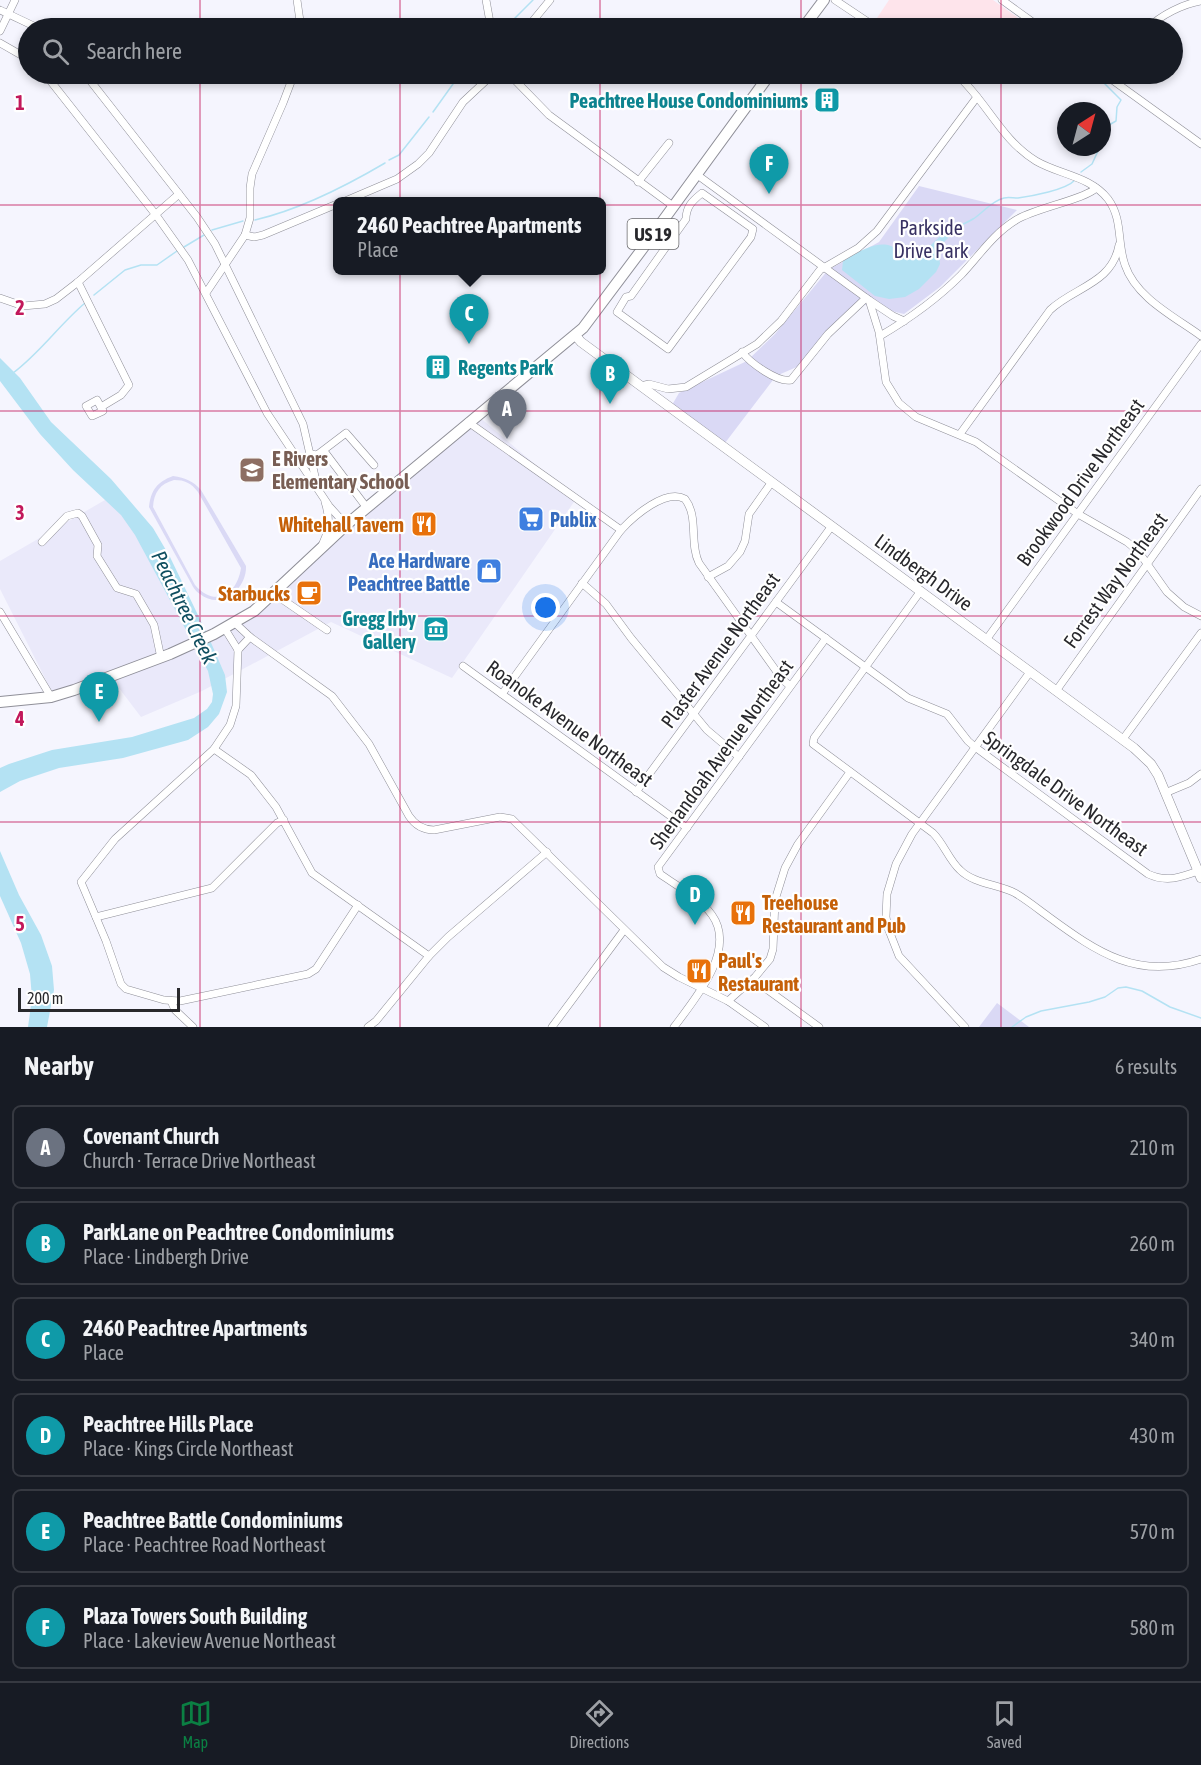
<!DOCTYPE html>
<meta charset="utf-8">
<style>
:root{--surface:#171b24;--page:#20242c;--text:#f1f3f6;--muted:#9ea1a6;--line:#363941;--accent:#0b8043}
body{margin:0;font-family:"Asap Condensed",sans-serif;background:var(--page);color:var(--text)}
.compass{position:absolute;left:1057px;top:102px;width:54px;height:54px;border-radius:50%;background:var(--surface);box-shadow:0 3px 9px #0003;rotate:36deg}
.scale{position:absolute;left:18px;bottom:15px;width:162px;box-sizing:border-box;padding-left:6px;border:3px solid #28282c;border-top:0;font-size:16px;line-height:21px;white-space:nowrap;color:#28282c;-webkit-text-stroke:4px #fff;paint-order:stroke}
.you{position:absolute;left:546px;top:608px;width:21px;height:21px;margin:-15px;border:4px solid #fff;border-radius:50%;background:#1a73e8;box-shadow:0 0 0 9px #1a73e833}
.badge{display:grid;place-items:center;width:39px;height:39px;border-radius:50%;background:var(--accent);color:#fff;font-size:20px;font-weight:700}
.pin{position:absolute;translate:-50% -50px;filter:drop-shadow(0 2px 3px #0008)}
.pin::after{content:'';position:absolute;top:32px;width:21px;height:18px;background:inherit;clip-path:polygon(0 0,100% 0,50% 100%)}
.popup{position:absolute;left:333px;top:197px;width:273px;height:78px;box-sizing:border-box;display:grid;place-content:center;border-radius:9px;background:var(--surface);filter:drop-shadow(0 2px 4px #0005);font-size:20px;white-space:nowrap;color:var(--muted)}
.popup b{font-size:22px;color:var(--text)}
.popup::after{content:'';position:absolute;left:50%;top:100%;margin-left:-12px;border:12px solid transparent;border-top-color:var(--surface)}
.list{margin:0;padding:0;list-style:none}
h2{display:flex;justify-content:space-between;align-items:center;height:78px;margin:0;padding:0 24px;font-size:26px}
h2 small{font-size:20px;font-weight:400;color:var(--muted)}
.list li{display:grid;grid-template-columns:39px 1fr auto;gap:18px;align-items:center;box-sizing:border-box;height:84px;margin:0 12px 12px;padding:0 12px;border:2px solid var(--line);border-radius:9px}
.list b{display:block;font-size:22px;white-space:nowrap}
.list p{margin:0;font-size:20px;white-space:nowrap;color:var(--muted)}
.list em{font-size:20px;font-style:normal;color:var(--muted)}
.icon{flex:none;width:33px;height:33px;fill:none;stroke:currentColor;stroke-width:2;stroke-linecap:round;stroke-linejoin:round}
.map{position:relative;flex:none;width:1201px;height:1027px;overflow:hidden}
.search{position:absolute;background:var(--surface);box-shadow:0 3px 9px #0003;left:18px;right:18px;top:18px;height:66px;display:flex;align-items:center;gap:15px;box-sizing:border-box;padding:0 21px;border-radius:33px;color:var(--muted);font-size:22px}
.sheet{height:654px;background:var(--surface)}
nav{display:flex;justify-content:space-around;align-items:center;box-sizing:border-box;height:84px;border-top:2px solid var(--line);background:var(--surface);font-size:16px;color:var(--muted)}
nav a{display:grid;justify-items:center;gap:3px}
nav .on{color:var(--accent)}
.map>svg:first-child{display:block}
</style>
<div class="map">
<svg width="1201" height="1027" viewBox="0 0 1201 1027">
<rect width="100%" height="100%" fill="#f5f5fe"/>
<!-- built -->
<path fill="#eae9fa" d="M478,416l98,83 -124,179 -121,-56 -129,69 -61,26 -32,-42 -57,17 -52,-103v-28l117,-68 77,148 27,-12 58,-44z"/>
<!-- education -->
<path fill="#fee4eb" d="M889,0h104l35,25 -2,3h-139l-12,-7z"/>
<!-- green -->
<g fill="#dad9f5" fill-rule="evenodd">
<path d="M919,186l98,24 -77,77 -36,27 -47,-11 -58,63 -23,10 -51,67 -53,-38 7,-12 68,-32 28,-27 53,-64 51,-28z"/>
<path d="M173,476c13,2 20,5 28,14l45,76c1,23 -25,45 -46,28 -4,-2 -7,-7 -9,-11l-42,-76c2,-17 8,-25 24,-31zM174,480c11,0 17,3 24,12l43,76c-4,27 -26,40 -46,17l-42,-78c1,-15 7,-23 21,-27z"/>
<path d="M997,1003l32,24h-50z"/>
</g>
<!-- water -->
<g fill="#b4e2f3">
<path d="M945,232l4,1 1,3 -12,12 2,16 -4,8 -17,17 -14,8 -16,2 -14,-3 -33,-26 1,-9c13,-8 33,-21 48,-15 7,3 14,11 21,11 8,0 26,-19 33,-25z"/>
<path d="M0,358l20,20 31,44 60,57 42,49 17,29 39,81 16,37 2,17 -8,22 -11,13 -20,13 -65,18 -64,10 -39,13 -20,11v-24l9,-4 43,-14 80,-13 62,-19 13,-9 5,-7 1,-8 -5,-23 -73,-136 -14,-20 -48,-45 -33,-36 -40,-53z"/>
<path d="M0,851l19,44 22,40 11,31 2,24 -7,37h-19l4,-29 -2,-24 -9,-31 -21,-47z"/>
</g>
<g fill="none" stroke-linecap="round" stroke-linejoin="round">
<!-- stream -->
<g stroke="#b4e2f3" stroke-width="1.5">
<path d="M505,28l28,-28"/>
<path d="M433,112l20,-28 12,-10"/>
<path d="M1102,129l14,-8 1,-14 4,-7 -17,-17 1,-2"/>
<path d="M389,160l10,-5 30,-38"/>
<path d="M1081,172l11,-8 6,-13 -1,-4"/>
<path d="M255,220c43,-10 91,-34 130,-57"/>
<path d="M212,230l31,-9"/>
<path d="M949,233c7,-7 16,-9 24,-14 10,-6 18,-18 31,-21 4,-1 9,0 14,0 14,-2 48,-8 57,-18"/>
<path d="M184,247l20,-12"/>
<path d="M94,295l31,-25 16,-5h16l20,-14"/>
<path d="M13,373c27,-20 46,-48 72,-70"/>
<path d="M1012,1027l14,-10 15,-6 48,-9 16,-5 13,-9 8,-1 16,4 28,16 31,11"/>
</g>
<!-- minor casing -->
<g stroke="#8f8f98" stroke-width="8">
<g id="minor">
<path d="M297,0l4,28"/>
<path d="M486,0l5,28"/>
<path d="M835,0l42,28"/>
<path d="M1002,0l39,28"/>
<path d="M0,10l38,18"/>
<path d="M527,28l23,-28"/>
<path d="M1148,28c13,-13 35,-24 53,-27"/>
<path d="M0,31l15,-31"/>
<path d="M0,43l28,16"/>
<path d="M45,74l111,141 32,45 79,153 62,93 17,19"/>
<path d="M85,74l112,143 18,27 88,180 14,61"/>
<path d="M509,74l40,41 124,91"/>
<path d="M956,74c30,26 45,66 80,87 24,14 54,15 72,38 15,20 9,44 17,66 11,33 50,52 76,71"/>
<path d="M1104,74l97,70"/>
<path d="M696,174l173,126 10,32 7,50 13,21 17,14 60,25 102,72 49,28 11,9 29,41 17,15 17,9"/>
<path d="M638,182l31,-39"/>
<path d="M702,193l51,36 -2,8 -83,112 -51,-37 9,-15 5,-1 55,-77c0,-12 6,-18 16,-26z"/>
<path d="M343,202l54,-23 21,-15 11,-11 34,-51 30,-28"/>
<path d="M245,235l9,2 9,-2 74,-31"/>
<path d="M78,282l51,103 -8,10 -20,12"/>
<path d="M206,293l39,-58 5,-17v-30l2,-14 31,-71 11,-29"/>
<path d="M0,298l23,8 22,-2 11,-5 22,-17 101,-88"/>
<path d="M869,300l24,16 11,5"/>
<path d="M880,336c29,-17 57,-37 81,-61 18,-19 32,-41 55,-55 19,-12 70,-21 80,-32"/>
<path d="M742,352c8,11 36,31 49,28l37,-46 38,-36"/>
<path d="M641,386l8,-2 19,5 18,-2 71,-43 24,-23 39,-51 38,-22 19,-17 100,-134"/>
<path d="M97,400l6,11 -11,5 -6,-10z"/>
<path d="M468,422l153,108"/>
<path d="M960,434l90,-124c24,-23 62,-26 69,-65"/>
<path d="M324,451l43,57"/>
<path d="M311,454l6,1 29,-22 28,32"/>
<path d="M42,542l25,-26 11,-3 4,3 16,29 -1,11 20,32 19,6 18,31 7,33"/>
<path d="M323,543c7,-15 7,-25 2,-41"/>
<path d="M708,577l20,-11 12,-14 5,-11 4,-27 22,-31"/>
<path d="M582,583l24,21 25,34 76,92 32,27"/>
<path d="M920,592l-106,146 -1,6 120,89c11,11 16,27 27,37 14,14 38,14 55,23 12,7 23,16 34,24 48,35 89,64 152,42"/>
<path d="M273,593l54,37"/>
<path d="M776,602l132,96 39,16 21,27 7,6 173,127c19,9 34,3 53,-4"/>
<path d="M0,612l51,85"/>
<path d="M235,623l15,14 82,59 37,48 40,72c6,9 14,14 25,14l66,-13 12,2 151,148 16,10 49,24 37,26"/>
<path d="M225,629l13,21 -2,56 -6,19 -16,24 -99,90 -34,43 25,59 15,43 5,5 38,11 16,1 128,-27 8,-5 42,-64"/>
<path d="M986,640l215,-296"/>
<path d="M238,650l12,-13"/>
<path d="M463,666l224,162"/>
<path d="M1056,691l145,-202"/>
<path d="M502,694l119,-164c13,-14 45,-42 64,-31 14,18 4,44 14,64l83,116 8,7"/>
<path d="M1123,739l78,-106"/>
<path d="M214,749l37,26 25,32 36,66 117,83"/>
<path d="M636,792l195,-265"/>
<path d="M1165,793l24,-10 12,-9"/>
<path d="M96,917l116,-29 65,-65 7,-3"/>
<path d="M765,988l54,39"/>
<path d="M171,1001l4,9 18,17"/>
<path d="M728,1001l27,-24 15,-18 3,-10 2,-49 10,-32 13,-24 52,-72"/>
<path d="M368,1027l8,-6 53,-65 19,-19 99,-85"/>
<path d="M552,1027l72,-97"/>
<path d="M674,1027c21,-28 63,-77 38,-112 -12,-17 -35,-29 -52,-41l-2,-7 168,-229"/>
<path d="M965,1027l-66,-71 -11,-28 -2,-11 1,-23 9,-30 16,-30 118,-162"/>
</g>
</g>
<!-- major casing -->
<g stroke="#8f8f98" stroke-width="10">
<path id="major" d="M575,335l6,7 553,406 17,16 7,11 43,103"/>
</g>
<!-- highway casing -->
<g stroke="#8f8f98" stroke-width="12">
<g id="highway">
<path d="M803,28l21,-28"/>
<path d="M0,702l51,-5 23,-7 96,-36 44,-20 40,-23 92,-86 237,-197 60,-80 127,-174"/>
</g>
</g>
<!-- minor -->
<use href="#minor" stroke="#fff" stroke-width="7"/>
<!-- major -->
<use href="#major" stroke="#fff" stroke-width="9"/>
<!-- highway -->
<use href="#highway" stroke="#fff" stroke-width="10"/>
</g>
<!-- grid -->
<path fill="none" stroke="#c2185b" stroke-width="1.5" stroke-opacity="0.55" d="M200,0v28M400,0v28M600,0v28M801,0v28M1001,0v28M200,74v953M400,74v953M600,74v953M801,74v953M1001,74v953M0,205h1201M0,411h1201M0,616h1201M0,822h1201"/>
<!-- icons -->
<defs>
<g id="building-square" transform="scale(1.35)"><rect x="-9" y="-9" width="18" height="18" rx="4" fill="#0f9aa8" stroke="#fff"/><path d="M-4-6H4V6H1V3H-1V6H-4ZM-2.5-4.3h1.7v1.8h-1.7ZM.8-4.3h1.7v1.8H.8ZM-2.5-1h1.7V.8h-1.7ZM.8-1h1.7V.8H.8Z" fill="#fff"/></g>
<g id="school-square" transform="scale(1.35)"><rect x="-9" y="-9" width="18" height="18" rx="4" fill="#8d6e63" stroke="#fff"/><path d="M0-5L7-2L0 1L-7-2ZM-4 1L0 2.5L4 1V4Q0 6-4 4Z" fill="#fff"/></g>
<g id="supermarket-square" transform="scale(1.35)"><rect x="-9" y="-9" width="18" height="18" rx="4" fill="#3f7fe0" stroke="#fff"/><path d="M-6-5.5h2.5l.6 2H6L4.5 2H-2.5L-4.4-4H-6ZM-1.5 3.2a1.3 1.3 0 1 0 .1 0ZM3 3.2a1.3 1.3 0 1 0 .1 0Z" fill="#fff"/></g>
<g id="restaurant-square" transform="scale(1.35)"><rect x="-9" y="-9" width="18" height="18" rx="4" fill="#e8710a" stroke="#fff"/><path d="M-5-6h1v4h1v-4h1v4h1v-4h1v5L-1.5 .5V6h-2V.5L-5-1ZM5-6V6H3V1.5H1.5Q1.5-4 5-6Z" fill="#fff"/></g>
<g id="shop-square" transform="scale(1.35)"><rect x="-9" y="-9" width="18" height="18" rx="4" fill="#3f7fe0" stroke="#fff"/><path d="M-5-2.5h2.3a2.7 3.5 0 0 1 5.4 0H5L5.5 6h-11ZM-1.5-2.5h3a1.5 2.3 0 0 0-3 0Z" fill="#fff"/></g>
<g id="cafe-square" transform="scale(1.35)"><rect x="-9" y="-9" width="18" height="18" rx="4" fill="#e8710a" stroke="#fff"/><path d="M-5.5-4.5H6V0H3Q3 3.5 0 3.5H-2.5Q-5.5 3.5-5.5 0ZM3-3.2v2h1.7v-2ZM-6 4.5H4V6H-6Z" fill="#fff"/></g>
<g id="museum-square" transform="scale(1.35)"><rect x="-9" y="-9" width="18" height="18" rx="4" fill="#0f9aa8" stroke="#fff"/><path d="M0-6L6-3V-2H-6V-3ZM-5-1h2V3h-2ZM-1-1h2V3h-2ZM3-1h2V3H3ZM-6 4H6V6H-6Z" fill="#fff"/></g>
</defs>
<g fill-rule="evenodd">
<use href="#building-square" x="827" y="100"/>
<use href="#building-square" x="438" y="367"/>
<use href="#school-square" x="252" y="470"/>
<use href="#supermarket-square" x="531" y="519"/>
<use href="#restaurant-square" x="424" y="524"/>
<use href="#shop-square" x="489" y="571"/>
<use href="#cafe-square" x="309" y="593"/>
<use href="#museum-square" x="436" y="629"/>
<use href="#restaurant-square" x="743" y="913"/>
<use href="#restaurant-square" x="699" y="971"/>
</g>
<g text-anchor="middle" dominant-baseline="central" stroke-width="4.5" stroke-linejoin="round" paint-order="stroke">
<!-- shield labels -->
<rect fill="#fff" stroke="#68686b" stroke-width="1.5" x="627.5" y="219" width="51" height="30" rx="4.5"/>
<g font-size="18" font-weight="bold" fill="#28282c">
<text x="653" y="234">US 19</text>
</g>
<!-- culture labels -->
<g font-size="20" font-weight="bold" fill="#0d838f" stroke="#fff" text-anchor="end">
<text x="808" y="100">Peachtree House Condominiums</text>
<text x="458" y="367" text-anchor="start">Regents Park</text>
<text x="416" y="618">Gregg Irby<tspan x="416" dy="23">Gallery</tspan></text>
</g>
<!-- park labels -->
<g font-size="20" fill="#383162" stroke="#fff">
<text x="931" y="227">Parkside<tspan x="931" dy="23">Drive Park</tspan></text>
</g>
<!-- education labels -->
<g font-size="20" font-weight="bold" fill="#785e54" stroke="#fff" text-anchor="start">
<text x="272" y="458">E Rivers<tspan x="272" dy="23">Elementary School</tspan></text>
</g>
<!-- street labels -->
<g font-size="20" fill="#28282c" stroke="#fff">
<text transform="translate(1080 482) rotate(-54)">Brookwood Drive Northeast</text>
<text transform="translate(924 572) rotate(36)">Lindbergh Drive</text>
<text transform="translate(1115 580) rotate(-54)">Forrest Way Northeast</text>
<text transform="translate(720 650) rotate(-54)">Plaster Avenue Northeast</text>
<text transform="translate(570 723) rotate(36)">Roanoke Avenue Northeast</text>
<text transform="translate(721 754) rotate(-54)">Shenandoah Avenue Northeast</text>
<text transform="translate(1066 793) rotate(36)">Springdale Drive Northeast</text>
</g>
<!-- shop labels -->
<g font-size="20" font-weight="bold" fill="#366cbe" stroke="#fff" text-anchor="start">
<text x="550" y="519">Publix</text>
<text x="470" y="560" text-anchor="end">Ace Hardware<tspan x="470" dy="23">Peachtree Battle</tspan></text>
</g>
<!-- food labels -->
<g font-size="20" font-weight="bold" fill="#c56008" stroke="#fff" text-anchor="end">
<text x="404" y="524">Whitehall Tavern</text>
<text x="290" y="593">Starbucks</text>
<text x="762" y="902" text-anchor="start">Treehouse<tspan x="762" dy="23">Restaurant and Pub</tspan></text>
<text x="718" y="960" text-anchor="start">Paul's<tspan x="718" dy="23">Restaurant</tspan></text>
</g>
<!-- water labels -->
<g font-size="21" font-style="italic" fill="#104f60" stroke="#fff">
<text transform="translate(185 607) rotate(64)">Peachtree Creek</text>
</g>
</g>
<g font-size="20" text-anchor="middle" font-weight="bold" fill="#c2185b" stroke="#fff" stroke-width="4.5" stroke-linejoin="round" paint-order="stroke">
<text x="20" y="110">1</text>
<text x="20" y="315">2</text>
<text x="20" y="520">3</text>
<text x="20" y="726">4</text>
<text x="20" y="931">5</text>
</g>
</svg>
<svg class="compass" viewBox="-18 -18 36 36"><path d="M0-13l5 13h-10z" fill="#e53935"/><path d="M0 13l5-13h-10z" fill="#9ea1a6"/></svg>
<div class="scale">200 m</div>
<div class="you"></div>
<div class="pin badge" style="left:507px;top:439px;background:#6b7280">A</div>
<div class="pin badge" style="left:610px;top:404px;background:#0f9aa8">B</div>
<div class="pin badge" style="left:469px;top:344px;background:#0f9aa8">C</div>
<div class="popup"><b>2460 Peachtree Apartments</b>Place</div>
<div class="pin badge" style="left:695px;top:925px;background:#0f9aa8">D</div>
<div class="pin badge" style="left:99px;top:722px;background:#0f9aa8">E</div>
<div class="pin badge" style="left:769px;top:194px;background:#0f9aa8">F</div>
<div class="search"><svg class="icon" aria-label="search" viewBox="0 0 24 24"><circle cx="10" cy="10" r="6"/><path d="M15 15l6 6"/></svg>Search here</div>
</div>
<section class="sheet">
<h2>Nearby<small>6 results</small></h2>
<ul class="list">
<li><span class="badge" style="background:#6b7280">A</span><div><b>Covenant Church</b><p>Church · Terrace Drive Northeast</p></div><em>210 m</em></li>
<li><span class="badge" style="background:#0f9aa8">B</span><div><b>ParkLane on Peachtree Condominiums</b><p>Place · Lindbergh Drive</p></div><em>260 m</em></li>
<li><span class="badge" style="background:#0f9aa8">C</span><div><b>2460 Peachtree Apartments</b><p>Place</p></div><em>340 m</em></li>
<li><span class="badge" style="background:#0f9aa8">D</span><div><b>Peachtree Hills Place</b><p>Place · Kings Circle Northeast</p></div><em>430 m</em></li>
<li><span class="badge" style="background:#0f9aa8">E</span><div><b>Peachtree Battle Condominiums</b><p>Place · Peachtree Road Northeast</p></div><em>570 m</em></li>
<li><span class="badge" style="background:#0f9aa8">F</span><div><b>Plaza Towers South Building</b><p>Place · Lakeview Avenue Northeast</p></div><em>580 m</em></li>
</ul>
</section>
<nav>
<a class="on"><svg class="icon" aria-label="map" viewBox="0 0 24 24"><path d="M3 6l6-2 6 2 6-2v14l-6 2-6-2-6 2zM9 4v14M15 6v14"/></svg>Map</a>
<a><svg class="icon" aria-label="directions" viewBox="0 0 24 24"><path d="M12 3l9 9-9 9-9-9zM9 14v-3h6M13 9l2 2-2 2"/></svg>Directions</a>
<a><svg class="icon" aria-label="saved" viewBox="0 0 24 24"><path d="M7 4h10v16l-5-4-5 4z"/></svg>Saved</a>
</nav>
